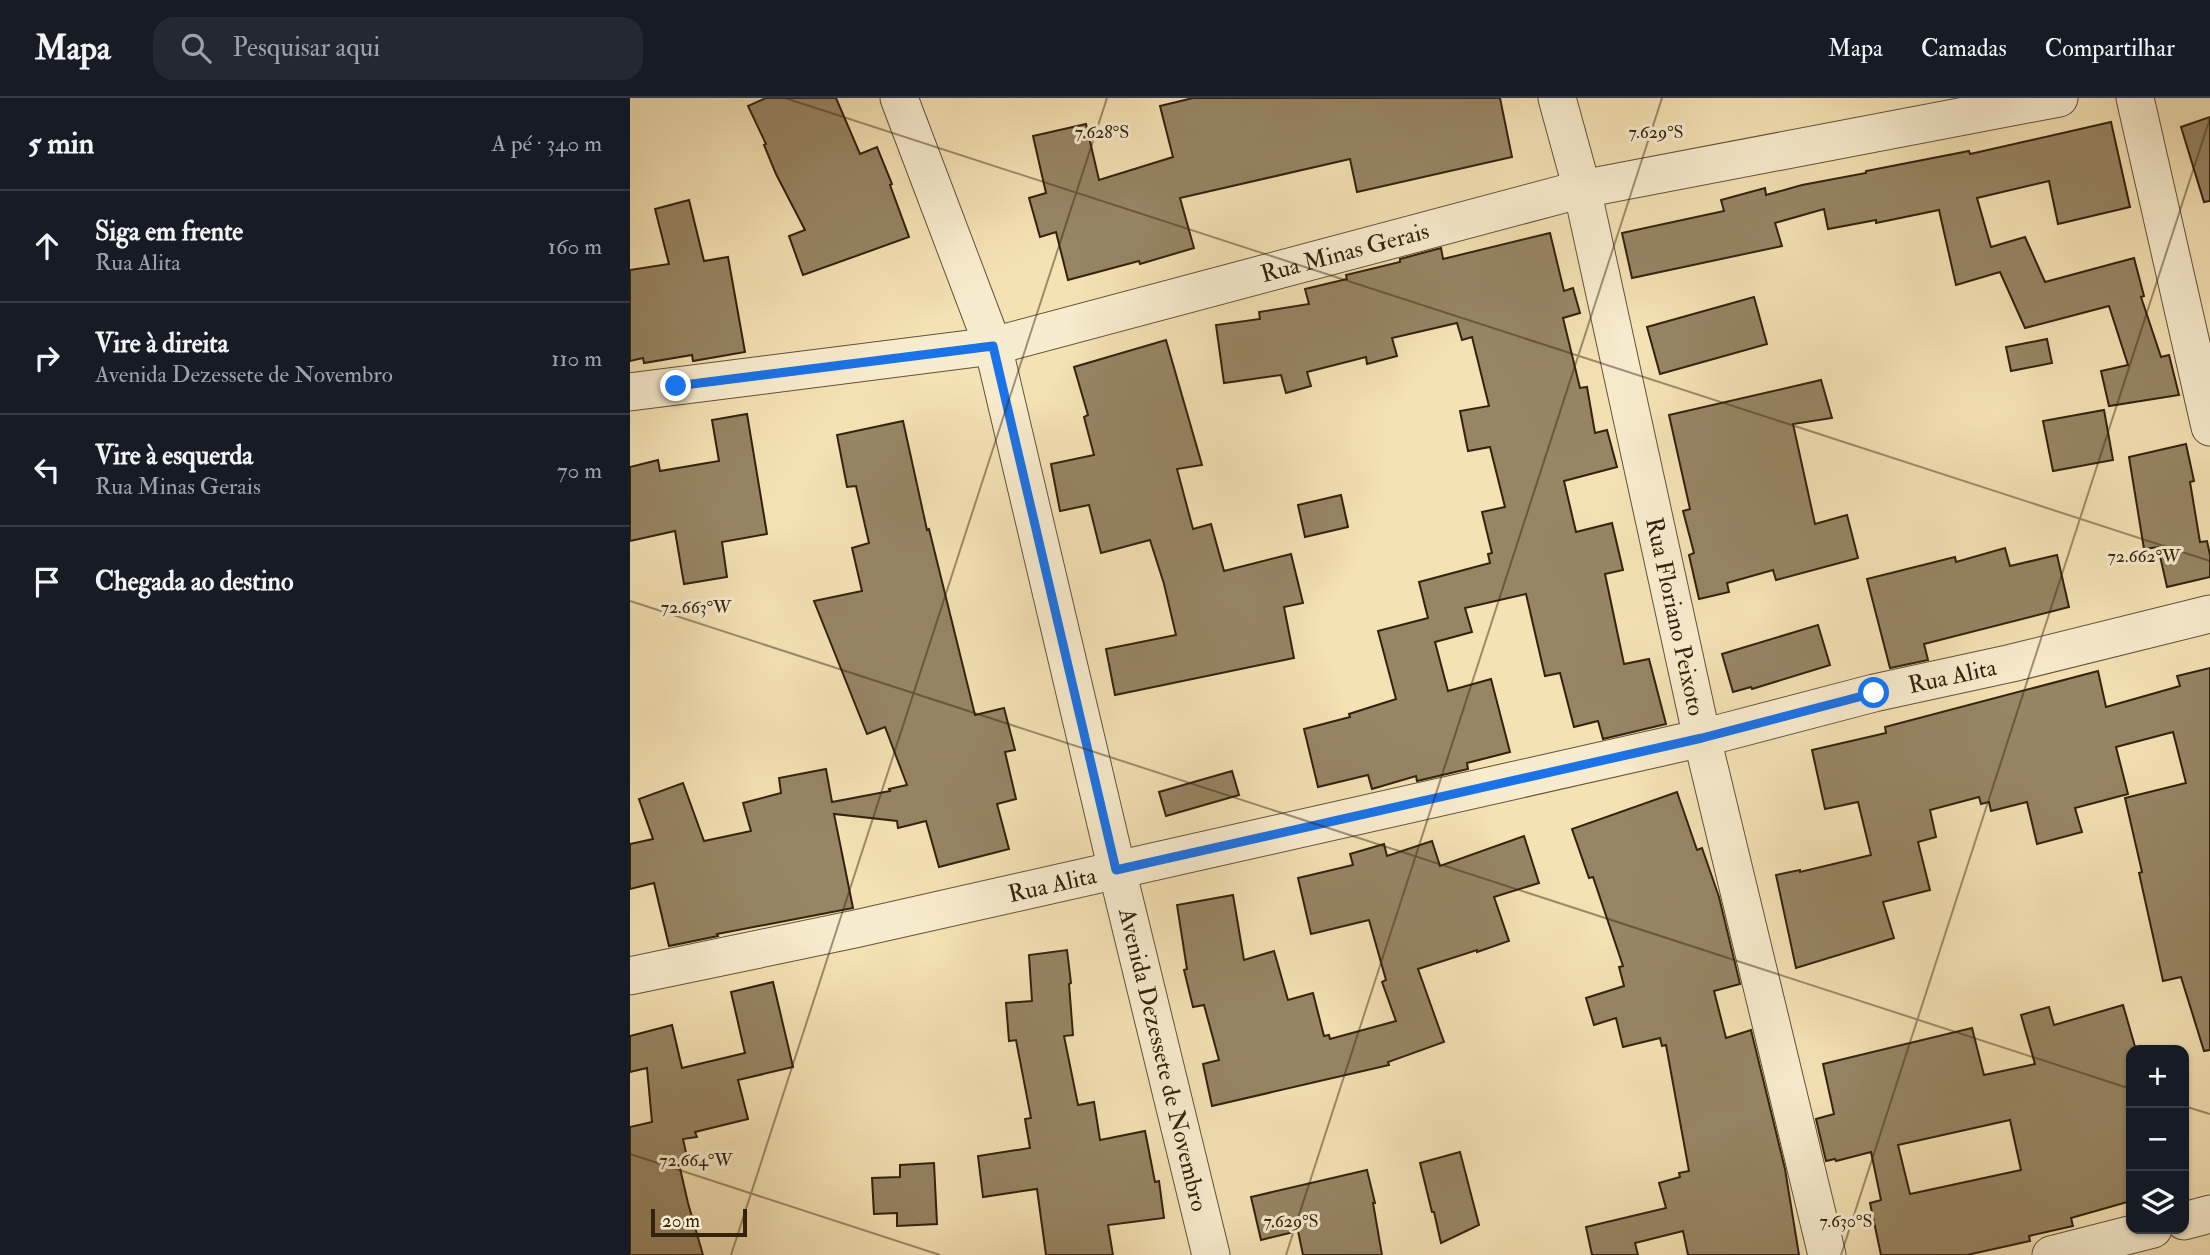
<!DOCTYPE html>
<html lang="pt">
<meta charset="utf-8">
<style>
:root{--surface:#171b24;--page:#242831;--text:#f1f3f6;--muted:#9ea1a6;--line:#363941}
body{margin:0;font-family:"IM FELL Double Pica",serif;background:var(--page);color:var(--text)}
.controls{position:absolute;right:21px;bottom:21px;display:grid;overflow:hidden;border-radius:14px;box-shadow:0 2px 5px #0004}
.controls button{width:63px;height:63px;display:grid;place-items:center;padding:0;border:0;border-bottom:2px solid var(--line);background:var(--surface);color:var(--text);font:35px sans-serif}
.scale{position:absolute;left:21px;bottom:18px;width:96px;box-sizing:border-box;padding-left:7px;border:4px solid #33220d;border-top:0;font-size:19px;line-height:24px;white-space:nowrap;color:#33220d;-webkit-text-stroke:5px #f8ecce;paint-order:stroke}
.stop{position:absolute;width:21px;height:21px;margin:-16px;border:5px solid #1a73e8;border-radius:50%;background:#fff}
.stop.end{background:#1a73e8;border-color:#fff;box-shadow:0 2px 7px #0008}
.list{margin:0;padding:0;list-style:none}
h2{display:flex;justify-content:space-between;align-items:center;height:91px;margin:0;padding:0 28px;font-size:30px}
h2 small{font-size:23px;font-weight:400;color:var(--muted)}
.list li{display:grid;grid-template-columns:46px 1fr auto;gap:21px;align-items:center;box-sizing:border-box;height:112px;padding:0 28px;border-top:2px solid var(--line)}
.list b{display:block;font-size:26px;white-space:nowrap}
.list p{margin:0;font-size:23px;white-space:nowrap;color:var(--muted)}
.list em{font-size:23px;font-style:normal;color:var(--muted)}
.icon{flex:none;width:38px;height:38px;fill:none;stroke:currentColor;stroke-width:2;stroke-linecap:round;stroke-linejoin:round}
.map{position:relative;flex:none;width:1580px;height:1157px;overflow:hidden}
header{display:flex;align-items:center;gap:42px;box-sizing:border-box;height:98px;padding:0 35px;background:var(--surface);border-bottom:2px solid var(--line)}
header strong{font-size:33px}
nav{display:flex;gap:38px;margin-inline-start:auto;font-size:24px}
.search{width:490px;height:63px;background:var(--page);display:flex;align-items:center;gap:18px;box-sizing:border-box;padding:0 24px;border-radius:21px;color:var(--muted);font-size:26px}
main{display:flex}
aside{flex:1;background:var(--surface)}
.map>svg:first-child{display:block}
</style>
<header>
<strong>Mapa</strong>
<div class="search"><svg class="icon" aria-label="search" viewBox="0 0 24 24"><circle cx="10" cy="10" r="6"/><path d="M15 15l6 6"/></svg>Pesquisar aqui</div>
<nav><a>Mapa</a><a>Camadas</a><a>Compartilhar</a></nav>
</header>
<main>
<aside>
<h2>5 min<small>A pé · 340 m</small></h2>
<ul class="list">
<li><svg class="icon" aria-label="ahead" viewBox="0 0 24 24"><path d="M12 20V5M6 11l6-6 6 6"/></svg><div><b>Siga em frente</b><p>Rua Alita</p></div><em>160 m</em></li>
<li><svg class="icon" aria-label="right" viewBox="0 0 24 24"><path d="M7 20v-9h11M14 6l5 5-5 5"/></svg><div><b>Vire à direita</b><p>Avenida Dezessete de Novembro</p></div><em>110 m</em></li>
<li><svg class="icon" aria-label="left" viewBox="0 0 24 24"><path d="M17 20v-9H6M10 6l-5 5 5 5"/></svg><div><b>Vire à esquerda</b><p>Rua Minas Gerais</p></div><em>70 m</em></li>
<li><svg class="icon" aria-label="arrive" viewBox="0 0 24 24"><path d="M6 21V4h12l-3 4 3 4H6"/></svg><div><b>Chegada ao destino</b></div></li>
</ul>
</aside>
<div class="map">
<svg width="1580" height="1157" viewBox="0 0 1580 1157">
<rect width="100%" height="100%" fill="#f4e1b4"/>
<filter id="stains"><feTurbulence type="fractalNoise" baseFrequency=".00286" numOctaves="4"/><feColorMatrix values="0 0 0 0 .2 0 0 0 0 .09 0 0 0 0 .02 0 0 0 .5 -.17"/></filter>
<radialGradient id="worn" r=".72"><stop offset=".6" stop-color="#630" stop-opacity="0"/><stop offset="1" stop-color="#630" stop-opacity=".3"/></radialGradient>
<!-- building -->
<g fill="#978564" stroke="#33220d" stroke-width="2" fill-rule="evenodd">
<path d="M136,0h70l24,56 17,-7 15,37 -2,1 19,52 -106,38 -14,-39 16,-6 -29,-56 -12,-29 2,-1 -18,-38z"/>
<path d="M563,0h307l12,59 -155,35 -7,-33 -170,39 14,50 -54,16 -1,-3 -71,19 -12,-48 -16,5 -11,-39 17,-5 -13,-57 53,-12 13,56 74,-23 -13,-51z"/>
<path d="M1580,19v84l-6,1 -23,-75z"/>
<path d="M1481,24l19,85 -72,17 -9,-43 -72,17 14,49 34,-10 20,45 89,-24 10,38 -3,1 20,60 8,-2 10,40 -70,11 -8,-35 27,-6 -19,-59 -84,22 -25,-56 -44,13 -17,-75 -63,13v-3l-48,9 -4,-20 -49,14 7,23 -150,32 -10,-45 102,-22 -3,-11 44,-12 1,7 36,-10 64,-12v-2l103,-20 1,3z"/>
<path d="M59,102l15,61 24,-4 17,95 -52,9 -1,-6 -48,8 -1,-5 -13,3v-91l39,-6 -14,-55z"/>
<path d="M920,135l14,58 9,-3 7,25 -17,5 17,70 7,-1 8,46 12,-3 10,37 -53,14 12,51 36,-9 11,47 -18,4 19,90 25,-5 17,65 -63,15 -5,-18 -24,6 -14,-54 -15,3 -19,-82 -61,14 7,24 -37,10 13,49 43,-12 19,73 -43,11 1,6 -51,12 -1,-5 -44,13 -4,-14 -50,12 -14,-58 46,-12 -1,-3 47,-15 -18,-68 50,-13 -9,-36 71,-19 -2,-9 4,-1 -10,-41 23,-5 -15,-60 -22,4 -8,-40 29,-5 -17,-69 -10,3 -5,-17 -65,15 5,18 -30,8 -1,-7 -59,15 4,14 -25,7 -5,-18 -57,8 -8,-58 44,-6 -1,-7 50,-8 -4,-15 42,-10 -1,-4 54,-13v-3l41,-11 2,11z"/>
<path d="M1124,199l13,47 -107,30 -13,-47z"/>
<path d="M1417,241l5,24 -41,8 -5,-24z"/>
<path d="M536,242l36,125 -25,4 16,60 18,-5 13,47 67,-17 12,49 -19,4 10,51 -179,37 -9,-46 70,-14 -12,-51 -14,-44 -49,13 -12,-48 -29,6 -9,-47 43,-9 -10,-38 4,-2 -14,-48z"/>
<path d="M1191,282l11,38 -39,6 22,100 32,-9 11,43 -82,22 -3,-10 -46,13 2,9 -30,7 -10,-44 5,-2 -11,-42 7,-2 -21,-94z"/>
<path d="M1474,312l9,50 -60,11 -10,-50z"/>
<path d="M117,316l20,120 -45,8 5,35 -43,7 -9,-53 -45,10v-74l28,-7 2,11 59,-10 -7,-41z"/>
<path d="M273,323l24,109 2,-1 46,186 29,-7 11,42 -10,2 11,47 -19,5 12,45 -70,18 -13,-46 -28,7 -1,-7 -63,-7 19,94 -136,26 1,2 -49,10 -15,-63 -24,6v-45l23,-5 -14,-40 44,-16 21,58 47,-10 -8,-28 38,-10 -2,-15 47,-9 6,33 58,-11 -1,-2 18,-4 -22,-58 -18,7 -53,-133 48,-10 -10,-43 17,-5 -13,-57 -9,1 -10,-52z"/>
<path d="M1556,346l8,37 -4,1 10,60 7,-1 3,14v22l-43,10 -9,-40 -14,2 -15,-92z"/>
<path d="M711,397l7,32 -43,10 -7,-32z"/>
<path d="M1375,450l5,18 47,-11 12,52 -145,37 4,16 -38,8 -23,-89 88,-22 1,5z"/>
<path d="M1188,527l12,40 -78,24 -1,-2 -18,5 -11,-38z"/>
<path d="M1580,570v382l-6,1 -23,-74 -18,4 -24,-108 3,-1 -17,-74 61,-15 -13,-51 -57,15 12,47 -53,14 7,24 -45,12 -10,-42 -36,9 -2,-9 -8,2 -2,-7 -49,13 6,27 -18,5 12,48 -47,12 11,36 -98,30 -20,-93 24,-5v2l71,-17 -13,-53 -33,7 -13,-59 74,-17 -1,-6 213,-56 8,36 74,-21 -3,-10z"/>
<path d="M602,673l7,24 -73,21 -7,-24z"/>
<path d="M1047,694l20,58 5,-2 17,49 21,87 -26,7 12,47 25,-8 34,139 14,86h-111l-5,-24 -48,12 3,12h-46l-6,-28 80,-19 -7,-25 21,-6 -1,-4 10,-2 -23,-126 -4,1 -2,-8 -37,9 -7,-29 -22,7 -8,-27 38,-12 -5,-19 4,-1 -30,-89 -4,1 -17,-49z"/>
<path d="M894,738l15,47 -45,14 15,44 -32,11v-2l-59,19 26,73 -56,20 1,3 -177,41 -9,-42 16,-4 -15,-55 -11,2 -9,-37 3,-1 -10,-64 56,-10 11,65 30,-9 14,49 25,-7 11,43 5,-1 1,4 66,-18 -14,-39 4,-2 -17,-60 -58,14 -13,-56 55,-13 -3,-11 34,-10 3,12 45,-15 8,25z"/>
<path d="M437,852l4,33 -2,1 4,51 -9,1 14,69 16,-3 6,38 45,-9 10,51 4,-1 5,37 -56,7 5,30h-67l-9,-66 -54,8 -5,-41 52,-8 -5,-29 6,-1 -15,-78 -7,1 -3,-38 26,-2 -3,-46z"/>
<path d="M143,884l20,85 -55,13 10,39 -53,13 2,5 -14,2 5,23 -9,2 9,39 15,52h-73v-128l22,-5 -5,-54 -17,4v-36l42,-11 10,43 63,-15 -14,-61z"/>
<path d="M1493,907l13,45h-5v151l-60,17 2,8 -44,10 1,5 -63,14h-86l-11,-52 11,-3 -10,-48 -35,9 -1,-2 -9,2 -10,-42 18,-5 -11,-50 149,-36 12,47 51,-11 -14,-49 28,-8 5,18zM1380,1022l11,50 -111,24 -12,-49z"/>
<path d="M830,1054l19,73 -38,18 -7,-31h-2l-12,-49z"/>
<path d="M304,1065l3,61 -40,2v-13l-23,1 -2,-36 28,-1v-12z"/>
<path d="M737,1072l8,33h-2l9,52h-79l-5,-24 -37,9 -10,-43z"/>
</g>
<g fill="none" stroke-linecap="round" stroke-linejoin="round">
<!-- minor casing -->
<g stroke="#635237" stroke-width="39">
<g id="minor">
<path id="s1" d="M269,0l94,248 124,524 94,385"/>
<path id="s2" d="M927,0l25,91 120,549 125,517"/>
<path d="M1505,0l75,329"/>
<path id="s3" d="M0,294l363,-46 589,-157 477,-91"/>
<path id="s4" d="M0,878l225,-47 847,-191 172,-45 138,-30 198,-49"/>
<path d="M1554,1123l26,-7"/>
<path d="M1421,1157l102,-26"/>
</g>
</g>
<!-- minor -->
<use href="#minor" stroke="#f8ecce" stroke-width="37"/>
</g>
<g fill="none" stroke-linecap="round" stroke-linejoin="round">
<!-- route -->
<path stroke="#1a73e8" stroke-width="9" d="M46,288l317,-40 123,524 586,-132 172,-45"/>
</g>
<!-- ticks -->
<path fill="none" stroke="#33220d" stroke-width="2" stroke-opacity="0.45" d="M155,0l1425,463M0,503l1501,488M1554,1008l26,8M0,1056l310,101M101,1157l376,-1157M656,1157l376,-1157M1211,1157l369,-1137"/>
<g text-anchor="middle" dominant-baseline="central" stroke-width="6" stroke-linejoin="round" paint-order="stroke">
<!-- street labels -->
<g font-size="24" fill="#33220d" stroke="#f8ecce">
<text stroke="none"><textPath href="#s3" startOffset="730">Rua Minas Gerais</textPath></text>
<text stroke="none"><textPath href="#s2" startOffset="532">Rua Floriano Peixoto</textPath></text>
<text stroke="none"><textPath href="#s4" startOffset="1356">Rua Alita</textPath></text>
<text stroke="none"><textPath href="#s4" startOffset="432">Rua Alita</textPath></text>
<text stroke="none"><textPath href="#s1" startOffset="999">Avenida Dezessete de Novembro</textPath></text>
</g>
</g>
<g font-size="18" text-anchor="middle" fill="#33220d" stroke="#f8ecce" stroke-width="6" stroke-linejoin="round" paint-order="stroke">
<text x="472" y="40">7.628°S</text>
<text x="1026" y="40">7.629°S</text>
<text x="1514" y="464">72.662°W</text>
<text x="66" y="515">72.663°W</text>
<text x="66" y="1068">72.664°W</text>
<text x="661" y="1129">7.629°S</text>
<text x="1216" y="1129">7.630°S</text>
</g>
<rect width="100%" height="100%" filter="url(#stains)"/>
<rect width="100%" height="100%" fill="url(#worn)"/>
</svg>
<div class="controls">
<button>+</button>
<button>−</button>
<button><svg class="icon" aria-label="layers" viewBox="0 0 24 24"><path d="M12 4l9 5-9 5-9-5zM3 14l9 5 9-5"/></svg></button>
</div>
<div class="scale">20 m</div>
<div class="stop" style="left:1244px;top:595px"></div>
<div class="stop end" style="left:46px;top:288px"></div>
</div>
</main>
